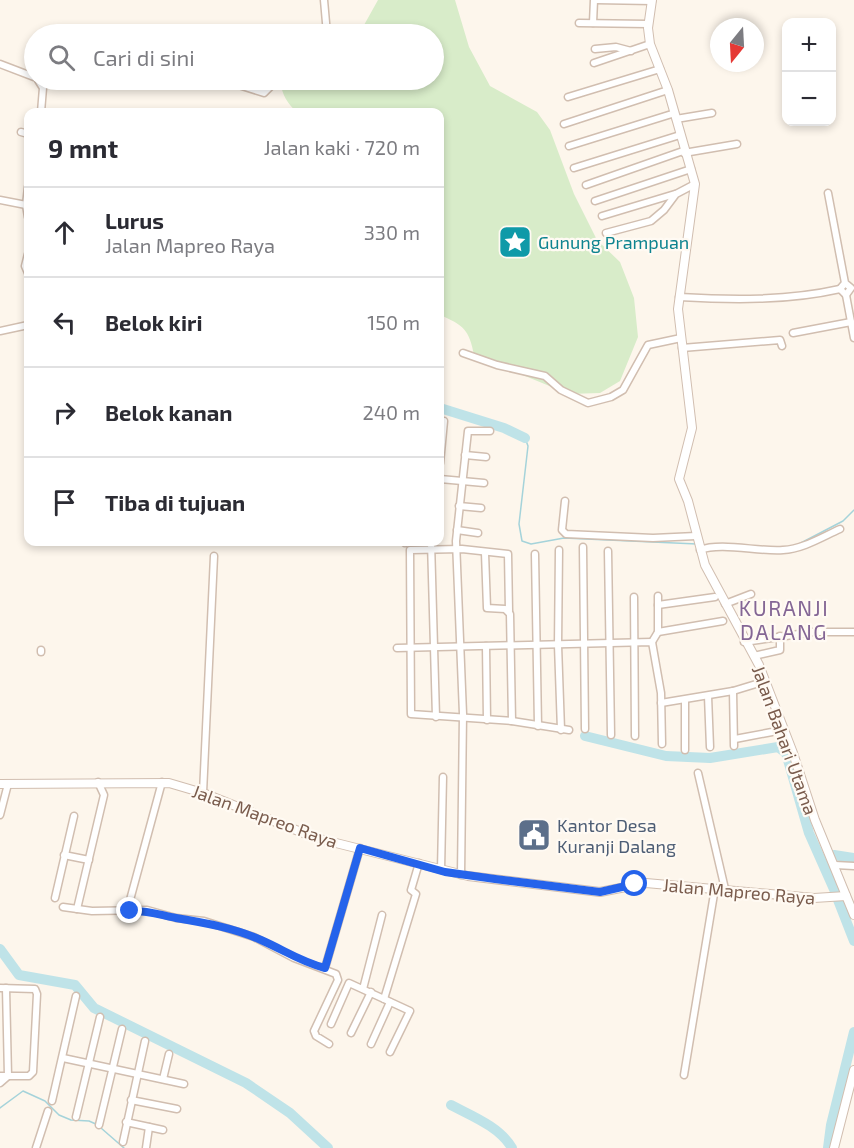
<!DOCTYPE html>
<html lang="id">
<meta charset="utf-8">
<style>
:root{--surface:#fff;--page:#f2f2f3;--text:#2b2b33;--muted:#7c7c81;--line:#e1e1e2}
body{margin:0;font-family:"Exo 2",sans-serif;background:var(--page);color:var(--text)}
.controls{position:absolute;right:18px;top:18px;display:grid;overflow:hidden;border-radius:12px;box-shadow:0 3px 9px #0003}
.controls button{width:54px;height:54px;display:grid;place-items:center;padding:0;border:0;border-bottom:2px solid var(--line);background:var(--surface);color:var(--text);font:30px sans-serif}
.compass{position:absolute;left:710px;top:18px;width:54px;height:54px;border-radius:50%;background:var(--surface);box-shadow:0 3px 9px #0003;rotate:198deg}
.stop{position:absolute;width:18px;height:18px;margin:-14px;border:4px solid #2563eb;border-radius:50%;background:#fff}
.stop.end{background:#2563eb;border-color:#fff;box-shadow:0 2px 6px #0008}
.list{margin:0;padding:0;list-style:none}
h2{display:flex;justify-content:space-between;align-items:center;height:78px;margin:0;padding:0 24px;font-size:26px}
h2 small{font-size:20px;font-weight:400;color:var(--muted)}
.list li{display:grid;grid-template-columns:39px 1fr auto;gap:18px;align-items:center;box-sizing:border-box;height:90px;padding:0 24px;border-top:2px solid var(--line)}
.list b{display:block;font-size:22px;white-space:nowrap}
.list p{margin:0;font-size:20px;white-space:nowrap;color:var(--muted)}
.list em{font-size:20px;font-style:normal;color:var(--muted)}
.icon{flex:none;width:33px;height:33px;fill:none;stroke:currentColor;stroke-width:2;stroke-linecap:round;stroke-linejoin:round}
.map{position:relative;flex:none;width:854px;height:1148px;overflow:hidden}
.search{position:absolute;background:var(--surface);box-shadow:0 3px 9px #0003;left:24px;top:24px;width:420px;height:66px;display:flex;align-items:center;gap:15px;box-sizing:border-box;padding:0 21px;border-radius:33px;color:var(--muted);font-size:22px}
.panel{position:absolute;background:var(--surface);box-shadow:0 3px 9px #0003;left:24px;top:108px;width:420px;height:438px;border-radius:12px}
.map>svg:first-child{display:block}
</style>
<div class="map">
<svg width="854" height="1148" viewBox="0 0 854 1148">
<rect width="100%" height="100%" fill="#fdf6ec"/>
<!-- green -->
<path fill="#d8ecc9" d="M378,0h77l14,47 21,39 47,26 13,18 24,64 23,46 23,22 14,36 4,39 -18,44 -20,12 -31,1 -95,-39c-5,-26 -11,-30 -34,-40v-203h-143c-9,-7 -17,-20 -16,-32h153v-46h-75z"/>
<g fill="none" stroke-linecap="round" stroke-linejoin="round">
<!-- stream -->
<g stroke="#a5d3da" stroke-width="1.5">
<path d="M525,438l3,8 -9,78 3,17 9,3 33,-6 133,6"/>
<path d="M797,545l46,-24 11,-11"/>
<path d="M0,1108l23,-17 22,10 14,14 12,5 18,1 9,4"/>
<path d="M101,1128l23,20"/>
</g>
<!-- river -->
<g stroke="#bfe3e8" stroke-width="10">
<path d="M440,408l64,20 21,10"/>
<path d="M585,736l81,20 44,2 68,-11 8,6 23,80 28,63"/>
<path d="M834,855l20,3"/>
<path d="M838,900l16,41"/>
<path d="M0,949l19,26 56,10 19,23 152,75 44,30 38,35"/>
<path d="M451,1105c21,11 49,22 61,43"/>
<path d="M828,1148l3,-23 23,-93"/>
</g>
<!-- minor casing -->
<g stroke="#d1beb0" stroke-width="9">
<g id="minor">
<path d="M324,0l3,34"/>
<path d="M596,0l56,1"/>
<path d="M579,23l69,1"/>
<path d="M593,23l1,-23"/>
<path d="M595,49l21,-2 15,4"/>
<path d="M594,63l56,-19"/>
<path d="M0,64l34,13"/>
<path d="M38,80l5,8 -2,24"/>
<path d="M223,80l41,13 13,-13"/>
<path d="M568,97l92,-28"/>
<path d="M676,119l36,-6"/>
<path d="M564,124l104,-34"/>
<path d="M21,132l7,2"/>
<path d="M569,146l106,-33"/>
<path d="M684,153l53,-9"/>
<path d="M574,168l106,-33"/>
<path d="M586,185l97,-34"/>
<path d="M28,187l-2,18 2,12"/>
<path d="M828,193l17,90 6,5 -5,7 -6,-6 5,-6"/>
<path d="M0,200l26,5"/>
<path d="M595,201l96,-32"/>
<path d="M602,216l73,-22"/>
<path d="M606,233l45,-12 13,-11 12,-16 19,-10"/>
<path d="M28,254l-3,12 3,7"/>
<path d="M846,295l8,43"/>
<path d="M679,297c53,3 108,4 161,-8"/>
<path d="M0,331l28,-6"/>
<path d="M793,333l58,-11"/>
<path d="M682,348l98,-8 2,6"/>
<path d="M463,353l34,12 48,11 16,14 27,13 23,-6 12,-7 25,-45 33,-7"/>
<path d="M465,455l21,2"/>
<path d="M440,463l4,-42"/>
<path d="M440,479l44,4"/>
<path d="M565,501l-3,29 4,4 87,4 43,-2"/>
<path d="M459,506l22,2"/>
<path d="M457,530l21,3"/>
<path d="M431,542l5,175"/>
<path d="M405,543l1,-1"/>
<path d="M583,547l2,182"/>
<path d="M559,550l-1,95 3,85"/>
<path d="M700,550c21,-8 59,2 83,0 20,-1 39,-13 57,-21"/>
<path d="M608,551l3,184"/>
<path d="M485,553l2,55 18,1 5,5 2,107"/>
<path d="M535,554l3,172"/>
<path d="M634,597l1,139"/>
<path d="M725,604l26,-10"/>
<path d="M658,605l57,-8"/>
<path d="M509,611l-1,-57 -46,-5 -52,1 1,164 101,7 57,9"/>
<path d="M658,632l65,-11"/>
<path d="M652,642l6,-10v-36"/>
<path d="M744,642l69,-10h41"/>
<path d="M486,646l1,74"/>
<path d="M397,648l255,-6 9,51 1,51"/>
<path d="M41,652v-2"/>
<path d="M754,656l26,-6v-14"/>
<path d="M733,691l1,55"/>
<path d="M708,696l2,51"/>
<path d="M685,700v50"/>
<path d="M661,703l72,-12 23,-7"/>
<path d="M735,739l37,-7"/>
<path d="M698,773l27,116"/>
<path d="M203,793l11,-237"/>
<path d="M0,815l8,-31"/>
<path d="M64,855l25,5"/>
<path d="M835,865l19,1"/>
<path d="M441,870l2,-93"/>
<path d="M461,875l2,-161 -7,-173 12,-110h22"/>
<path d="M55,898l19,-82"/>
<path d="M63,907l29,4 55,-1 29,8 28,3 50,16 40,21 42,16 2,6 -24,51 2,5 13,8"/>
<path d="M77,909l27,-114 -6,-13"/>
<path d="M127,911l35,-129"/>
<path d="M325,968l35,-120"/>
<path d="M0,988l35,1 2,5 -4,78 -4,4h-29"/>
<path d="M363,989l19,-74"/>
<path d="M384,999l26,12 -20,41"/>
<path d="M331,1024l18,-41 35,16 32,-105 -5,-4 8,-27"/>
<path d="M351,1033l20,-41"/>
<path d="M371,1044l19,-42"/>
<path d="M63,1058l121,26"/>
<path d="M684,1075l31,-187"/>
<path d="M163,1079l6,-25"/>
<path d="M0,1083l8,-7 -2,-88"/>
<path d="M131,1100l46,9"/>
<path d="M52,1101l24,-105"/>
<path d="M76,1117l24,-100"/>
<path d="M126,1122l37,8"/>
<path d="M99,1125l23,-96"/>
<path d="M123,1142l22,-101"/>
<path d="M36,1148l12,-37"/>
<path d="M146,1148l3,-21"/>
</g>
</g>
<!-- tertiary casing -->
<g stroke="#d1beb0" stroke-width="10">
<g id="tertiary">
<path d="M652,0l-4,28 2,16 18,46 27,94 -17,125 14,119 -13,51 9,22 17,64 54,100 34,88 22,67 39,95"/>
<path d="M0,784l169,-1 34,10 113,45 152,38 132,16 46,-9 168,15 32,-2"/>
<path d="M834,1148l20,-78"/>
</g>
</g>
<!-- minor -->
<use href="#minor" stroke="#fff" stroke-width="6"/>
<!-- tertiary -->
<use href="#tertiary" stroke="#fff" stroke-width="8"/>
</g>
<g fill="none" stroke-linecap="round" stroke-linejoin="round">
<!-- route -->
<path stroke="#2563eb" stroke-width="8" d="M130,911c17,-1 30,4 46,7 30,5 58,10 85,22 23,10 40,22 64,28l35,-120 85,24 50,7 105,13 35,-8"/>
</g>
<!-- icons -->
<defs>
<g id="sight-square" transform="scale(1.725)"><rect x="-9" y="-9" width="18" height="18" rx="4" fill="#0f9aa8" stroke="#fffaf3"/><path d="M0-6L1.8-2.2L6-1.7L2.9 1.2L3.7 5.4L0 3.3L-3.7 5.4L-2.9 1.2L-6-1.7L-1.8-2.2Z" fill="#fff"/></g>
<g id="civic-square" transform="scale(1.725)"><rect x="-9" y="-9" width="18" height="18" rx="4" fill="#5c6f8a" stroke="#fffaf3"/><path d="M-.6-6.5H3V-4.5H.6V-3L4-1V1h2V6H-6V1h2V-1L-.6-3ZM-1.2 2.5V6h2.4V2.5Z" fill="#fff"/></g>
</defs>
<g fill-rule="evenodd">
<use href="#sight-square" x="515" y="242"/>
<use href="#civic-square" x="534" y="835"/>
</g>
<g text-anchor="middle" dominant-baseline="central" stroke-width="4.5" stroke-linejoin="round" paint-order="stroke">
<!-- culture labels -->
<g font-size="18" fill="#0d838f" stroke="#fffaf3" text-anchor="start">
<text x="538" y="242">Gunung Prampuan</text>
</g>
<!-- street labels -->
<g font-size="18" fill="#7a5c4d" stroke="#fffaf3">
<text transform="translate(785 740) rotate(70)">Jalan Bahari Utama</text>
<text transform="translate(265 816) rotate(20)">Jalan Mapreo Raya</text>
<text transform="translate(739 891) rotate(5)">Jalan Mapreo Raya</text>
</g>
<!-- service labels -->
<g font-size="18" fill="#4e5e75" stroke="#fffaf3" text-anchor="start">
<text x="557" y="825">Kantor Desa<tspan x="557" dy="21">Kuranji Dalang</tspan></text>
</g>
<!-- quarter labels -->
<g font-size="21" letter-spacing="1.5" fill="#846695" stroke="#fffaf3">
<text x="784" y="607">KURANJI<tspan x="784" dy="24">DALANG</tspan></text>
</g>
</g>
</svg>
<div class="controls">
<button>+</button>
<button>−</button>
</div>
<svg class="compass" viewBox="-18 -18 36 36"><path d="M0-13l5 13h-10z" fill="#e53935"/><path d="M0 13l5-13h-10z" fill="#7c7c81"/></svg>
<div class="stop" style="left:635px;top:884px"></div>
<div class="stop end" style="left:130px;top:911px"></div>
<div class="search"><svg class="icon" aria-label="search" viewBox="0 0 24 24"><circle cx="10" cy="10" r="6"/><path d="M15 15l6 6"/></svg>Cari di sini</div>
<section class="panel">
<h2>9 mnt<small>Jalan kaki · 720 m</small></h2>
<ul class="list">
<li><svg class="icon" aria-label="ahead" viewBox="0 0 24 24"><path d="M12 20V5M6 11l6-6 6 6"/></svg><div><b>Lurus</b><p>Jalan Mapreo Raya</p></div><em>330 m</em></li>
<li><svg class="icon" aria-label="left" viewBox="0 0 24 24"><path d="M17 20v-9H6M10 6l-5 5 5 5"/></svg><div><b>Belok kiri</b></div><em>150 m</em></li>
<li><svg class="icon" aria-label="right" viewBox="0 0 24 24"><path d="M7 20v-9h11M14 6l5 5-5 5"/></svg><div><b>Belok kanan</b></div><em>240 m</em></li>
<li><svg class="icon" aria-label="arrive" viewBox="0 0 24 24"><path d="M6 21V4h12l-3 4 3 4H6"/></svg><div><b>Tiba di tujuan</b></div></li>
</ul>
</section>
</div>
